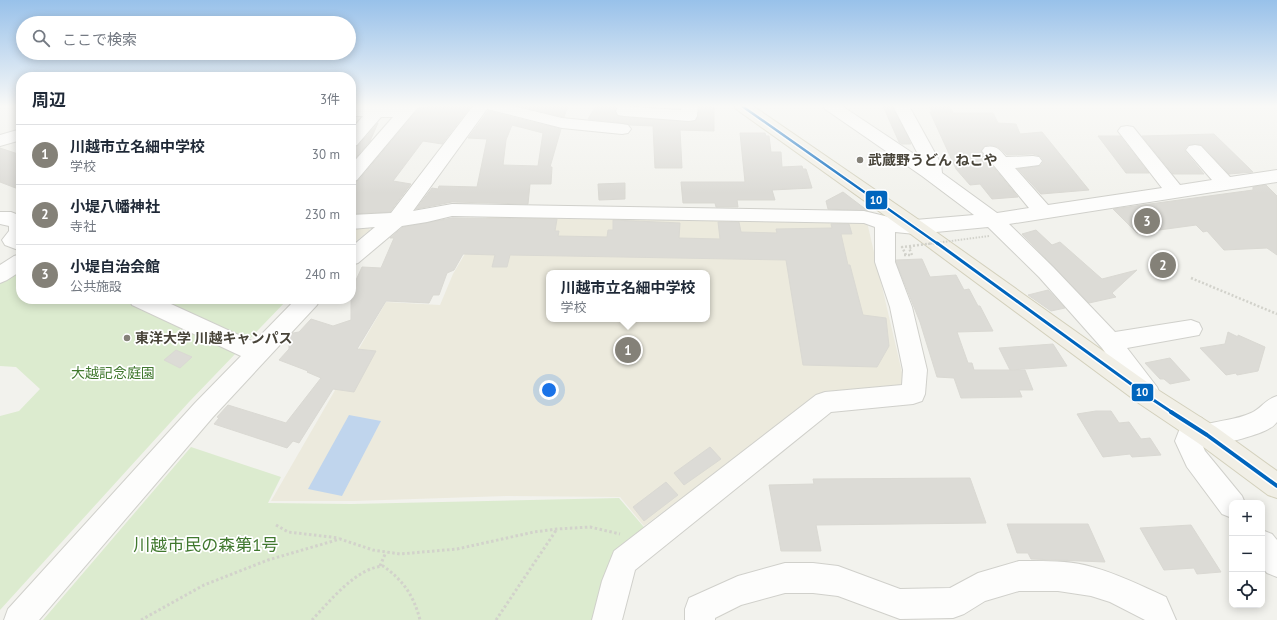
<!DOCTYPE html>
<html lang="ja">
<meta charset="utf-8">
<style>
:root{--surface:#fff;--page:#f2f2f3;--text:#1f2937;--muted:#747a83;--line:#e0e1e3;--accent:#848178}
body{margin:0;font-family:"PT Sans","Noto Sans JP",sans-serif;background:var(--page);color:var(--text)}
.controls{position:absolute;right:12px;bottom:12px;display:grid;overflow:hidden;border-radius:8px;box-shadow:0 2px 10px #0003}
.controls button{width:36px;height:36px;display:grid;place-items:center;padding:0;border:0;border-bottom:1px solid var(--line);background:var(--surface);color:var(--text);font:20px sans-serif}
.you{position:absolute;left:549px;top:390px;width:14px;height:14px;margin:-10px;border:3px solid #fff;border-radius:50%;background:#1a73e8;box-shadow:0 0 0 6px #1a73e833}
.badge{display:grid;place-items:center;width:26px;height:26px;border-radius:50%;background:var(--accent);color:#fff;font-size:13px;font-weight:700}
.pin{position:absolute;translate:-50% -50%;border:2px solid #fff;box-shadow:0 1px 4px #0006}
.popup{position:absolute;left:546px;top:270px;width:164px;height:52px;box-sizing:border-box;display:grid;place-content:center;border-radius:8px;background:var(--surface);filter:drop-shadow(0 1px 3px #0005);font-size:13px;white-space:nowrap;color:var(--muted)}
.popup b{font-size:15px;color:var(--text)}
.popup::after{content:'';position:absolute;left:50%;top:100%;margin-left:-8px;border:8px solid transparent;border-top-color:var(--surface)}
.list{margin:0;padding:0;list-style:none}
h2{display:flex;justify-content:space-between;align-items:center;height:52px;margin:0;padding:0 16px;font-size:17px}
h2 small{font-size:13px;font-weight:400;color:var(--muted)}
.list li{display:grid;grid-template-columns:26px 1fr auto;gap:12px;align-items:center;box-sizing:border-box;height:60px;padding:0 16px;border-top:1px solid var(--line)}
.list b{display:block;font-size:15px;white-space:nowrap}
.list p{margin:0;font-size:13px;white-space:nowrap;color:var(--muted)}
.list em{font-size:13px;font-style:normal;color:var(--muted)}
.icon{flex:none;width:22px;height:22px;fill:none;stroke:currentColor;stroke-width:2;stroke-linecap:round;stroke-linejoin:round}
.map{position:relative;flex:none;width:1277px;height:620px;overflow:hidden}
.search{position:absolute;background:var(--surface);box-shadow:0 2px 10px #0003;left:16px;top:16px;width:340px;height:44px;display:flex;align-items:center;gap:10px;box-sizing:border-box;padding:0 14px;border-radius:22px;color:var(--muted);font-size:15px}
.panel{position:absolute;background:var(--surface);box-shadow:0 2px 10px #0003;left:16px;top:72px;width:340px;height:232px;border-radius:16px}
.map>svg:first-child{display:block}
</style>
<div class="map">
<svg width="1277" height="620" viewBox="0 0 1277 620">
<rect width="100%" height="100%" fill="#f2f2ed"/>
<!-- education -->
<g fill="#eceadd" fill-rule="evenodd">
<path d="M488,215l379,7 40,172 -90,3 -173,129 -24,-29 -114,-1 -152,5h-83l115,-199 54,3 13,-31zM549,273h158v46h-158z"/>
<path d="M351,228h18l1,2 -19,15z"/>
</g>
<!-- green -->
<g fill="#dcebcf">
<path d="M21,268v31h267l-99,103 -189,208v-194l19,-5 21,-22 -24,-22 -16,-1v-85z"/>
<path d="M191,447l90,30 -13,26 83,1 268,-6 30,35 -50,87h-556z"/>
</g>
<!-- water -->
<path fill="#c0d5ed" d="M349,415l32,6 -39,75 -34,-7z"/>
<!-- building -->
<g fill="#dcdbd6" stroke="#dad9d3" fill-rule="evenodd">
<path d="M428,106h43l-29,38 -19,-3 -30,40 18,3 -21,28 -39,2v-31l7,-2 62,-74 6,1z"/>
<path d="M519,106h49l-4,11z"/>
<path d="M596,106h20l-1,6 3,4 71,6 7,-1 3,-15h15v25l-34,-1 2,38h-27l-2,-42 -23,-1 -8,-2 -34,-4z"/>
<path d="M883,106h9l19,38h-9l-3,-2z"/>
<path d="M929,106h21l3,7h40l5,10 18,1 4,10 22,-2 47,58 -48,4 -23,-25 22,-3 4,-5 -4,-5 -7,-2 -26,1 -9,-8 -9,-2 -5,1 -3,6 37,45 -26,2 -12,-15 -10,1 -14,-16 -26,-57h2z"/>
<path d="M488,111l73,18 -11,38h2l-1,17h-21l-2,20 -76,-2 -36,7 16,-21 6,1 1,-3 38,1 10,-48 -19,-1zM512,125l31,8 -5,33 -35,-1 3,-25z"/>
<path d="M378,123l-8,18 -19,22v-16l7,-1z"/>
<path d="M740,133h25l1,3h3l2,16h10l1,15 20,-1 1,3h3l6,19 -40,2 3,10h-38l1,7h-22l-1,-4h-32l-2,-21h64z"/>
<path d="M1214,134l39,38 -24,2 -27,-29 -7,-1 -7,1 -4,5 20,24h-31l-31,-38z"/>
<path d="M1098,136h22l29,37h-23z"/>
<path d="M0,148l21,7v35l-21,-8z"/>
<path d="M625,183v16l-26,1 -1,-16z"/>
<path d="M1266,185l11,11v59l-10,-7 -43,2 -17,-19 -4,1 -7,-7 -59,8 -24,-24 140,-19v-3z"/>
<path d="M843,192l25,19 -40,-2 -2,-8z"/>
<path d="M452,218l105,1 -2,12h4l-1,5 49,1 1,-7h5v-10l67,3 -1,15 41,1 -2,-17h21l2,10 36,1 -1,-4 56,-1 -1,-4h18l3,10h-11l7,31h2l13,50 23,3 3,28 -12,21 -74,-2 -17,-105 -276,-5 -3,12h-15l3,-12 -32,-1 -9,16 -7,3 -8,22h-6l-4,8 -43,-2 -29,48 19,2 -22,41 -21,-3 -34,54 -6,-2 -6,7 -73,-24 5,-6 -2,-1 11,-12 58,18 35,-45 -14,-6 1,-1 -29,-11 10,-11v-12l4,-4 6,-1 12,-13 22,7 18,-6v-29l11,-24 19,1 13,-30h-4l13,-11z"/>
<path d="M1036,230l16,15 8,-3 42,37 35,-9 -25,23 4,4 -27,6 -67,-69z"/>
<path d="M922,259l8,18 26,-2 8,15 5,-1 9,17h2l13,25 -36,1 11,31h4l2,7h51l8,20h-14l3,7 -61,1 -7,-20 -17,-1 -17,-55 -24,-60v-2z"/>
<path d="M1048,290l17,18 -14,3 -23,-16z"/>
<path d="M1228,332l10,5v-2l27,12 -7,24 -21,4 -1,-2 -10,2 -26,-27 25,-4z"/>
<path d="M1053,344l14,22 -57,4 -11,-22z"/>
<path d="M176,350l16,7 -12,11 -16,-8z"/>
<path d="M1170,358l20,22 -20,4 -6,-5h-4l-15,-16z"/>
<path d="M1096,411h15l8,12 10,-1 12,17 9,-1 11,17 -29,2 -2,-3 -27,3 -26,-43z"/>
<path d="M710,447l11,12 -37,26 -10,-12z"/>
<path d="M970,478l16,45 -170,2 5,26h-40l-12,-66 45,-1 -1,-5z"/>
<path d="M666,482l12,13 -34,26 -11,-14z"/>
<path d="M1007,524h81l17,38 -74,-3 -3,-6h-11z"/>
<path d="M1191,525l30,47 -24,2 -3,-6 -30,2 -24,-42z"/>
</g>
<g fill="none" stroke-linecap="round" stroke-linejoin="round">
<!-- minor casing -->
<g stroke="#d0d0cb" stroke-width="2">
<g id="minor">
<path d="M351,106h68l-62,74 -6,2v-17l42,-48h-12l-24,28 -6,1v-16l12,-14h-12z"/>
<path d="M473,106h40l49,12 60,6 6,1 3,4 -3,4 -6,1 -60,-6 -75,-19 -74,102 39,-7 412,7 29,7 22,2 59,-5 -52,-39 -97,-67 -2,-3h19l78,52 -27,-52h16l32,58 1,9 55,40 32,-5 -47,-57 3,-4c11,-2 14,2 21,10l27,-1 6,1 3,4 -3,4 -24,3 33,37 114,-17 -44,-57 3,-4 6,-1 6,1 47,58 32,-5 -26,-30 3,-4 6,-1 6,1 29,31 47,-7v12l-268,42 44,43 62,65 76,-12 8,3 3,6 -3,6 -72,13 30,39 3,7 -3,7 -9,3 -9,-3 -37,-53 -63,-71 -51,-50 -73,7 -20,-2v30l17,45 15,63 -2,24 -3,7 -9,3 -82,8 -196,158 -13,50h-30l10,-39 12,-30 202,-156 9,-3 77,-7 1,-15 -13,-63 -15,-45v-35l-11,-4 -412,-7 -25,6 -25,4 -44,37 -7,2v-18l24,-20 -24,2v-14l40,-2z"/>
<path d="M618,106l63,4 1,-4h16l-1,10 -2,4 -6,1 -65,-5 -6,-1 -2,-4z"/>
<path d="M21,129v11l-21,6v-11z"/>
<path d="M0,212h11l10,4v35l-16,-6 -3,-5 7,-9v-5l-9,-2z"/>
<path d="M21,254v17l-14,9 -7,3v-18l14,-9z"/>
<path d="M129,299h31l94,43 42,-43h24l-3,6 -104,112 -174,203h-35l4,-11 187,-206 46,-47 -109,-51z"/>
<path d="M1277,396v26c-2,2 -4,5 -7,6 -10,7 -57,20 -68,16l3,7 37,45 3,7h-13v15l-10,-4 -35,-47 -12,-26 9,-23 9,-3 9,3 3,7c15,-5 31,-5 46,-12 10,-4 13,-13 26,-17z"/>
<path d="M1262,530l10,4 5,6v37l-10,-4 -5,-6z"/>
<path d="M1019,561c24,0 50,-1 73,6 26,7 50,19 74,30l10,23h-31l-35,-18 -19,-6 -33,-5h-39l-34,10 -21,13 -11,4 -53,1 -62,-23 -25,-3h-28l-44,12 -26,13v2h-30v-11l4,-11 49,-22 47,-13h28l25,3 62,23 50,-1 28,-15z"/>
</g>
</g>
<!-- major casing -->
<g stroke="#d3d0bc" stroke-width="2">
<path id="major" d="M734,106h19l169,116 236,168 58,37 61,44v27l-9,-3 -70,-52 -58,-39 -232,-172 -172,-123z"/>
</g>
<!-- path-far2 -->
<path stroke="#d2d2cb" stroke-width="2" stroke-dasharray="1.5 1.5" stroke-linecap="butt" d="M18,106l3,5"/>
<!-- path-far1 -->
<g stroke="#d2d2cb" stroke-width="2.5" stroke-dasharray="2 2" stroke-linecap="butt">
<path d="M904,255h8l-3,-7 3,-1"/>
<path d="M1191,278l86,36"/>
</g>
<!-- path -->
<g stroke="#d2d2cb" stroke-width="3" stroke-dasharray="2.5 2.5" stroke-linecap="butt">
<path d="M276,525l12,7 51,6"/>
<path d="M380,566l6,-14"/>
<path d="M141,620l63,-35 64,-25 72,-21 33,11 27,4 57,-5 77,-17 23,-3 33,-2 30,7"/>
<path d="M312,620c18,-19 44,-52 71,-54 20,14 31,30 37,54"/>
<path d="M496,620l61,-91"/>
</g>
<!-- minor -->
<use href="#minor" fill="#fdfdfc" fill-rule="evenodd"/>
<!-- major -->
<use href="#major" fill="#f1efe6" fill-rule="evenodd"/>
<!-- path-bridge-far1 -->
<path stroke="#d2d2cb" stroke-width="2" stroke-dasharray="1.5 1.5" stroke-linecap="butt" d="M928,244l61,-8"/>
<!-- path-bridge -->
<path stroke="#d2d2cb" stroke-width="2.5" stroke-dasharray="2 2" stroke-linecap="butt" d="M906,255l-4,-8 34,-4"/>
<!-- bus-1-far2 casing -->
<g stroke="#fff" stroke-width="5">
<path id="bus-1-far2" d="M742,106l196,138"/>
</g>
<!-- bus-1-far1 casing -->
<g stroke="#fff" stroke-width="6">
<path id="bus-1-far1" d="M937,243l212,154 24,16"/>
</g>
<!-- bus-1 casing -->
<g stroke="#fff" stroke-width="7">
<path id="bus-1" d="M1171,412l36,23 70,51"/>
</g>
<!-- bus-1-far2 -->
<use href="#bus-1-far2" stroke="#0065bd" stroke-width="2.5"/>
<!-- bus-1-far1 -->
<use href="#bus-1-far1" stroke="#0065bd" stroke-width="3"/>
<!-- bus-1 -->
<use href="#bus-1" stroke="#0065bd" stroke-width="4"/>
</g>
<!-- sky -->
<linearGradient id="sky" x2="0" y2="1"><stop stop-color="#98c1ea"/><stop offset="0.55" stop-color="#f9f9f7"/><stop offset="1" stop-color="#f9f9f7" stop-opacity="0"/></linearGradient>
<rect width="1277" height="193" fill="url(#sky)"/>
<!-- markers -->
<g fill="#848178" stroke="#fff" stroke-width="1.5">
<circle cx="860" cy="160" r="4"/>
<circle cx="127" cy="338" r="4"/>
</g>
<g text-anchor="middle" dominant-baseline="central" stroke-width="3.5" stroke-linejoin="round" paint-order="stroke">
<!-- poi labels -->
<g font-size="14" font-weight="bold" fill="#484439" stroke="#fff" text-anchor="start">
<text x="868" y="160">武蔵野うどん ねこや</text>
<text x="135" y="338">東洋大学 川越キャンパス</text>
</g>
<!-- park labels -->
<g font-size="14" fill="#40782e" stroke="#fff">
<text x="113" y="373">大越記念庭園</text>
</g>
<!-- near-park labels -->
<g font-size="17" fill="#40782e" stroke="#fff">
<text x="206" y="545">川越市民の森第1号</text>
</g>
</g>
<g stroke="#fff" stroke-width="1.5">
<rect x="865" y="190" width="23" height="20" rx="4" fill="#0065bd"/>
<rect x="1131" y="383" width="23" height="19" rx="4" fill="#0065bd"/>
</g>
<g font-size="11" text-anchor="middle" font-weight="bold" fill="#fff">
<text x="876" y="204">10</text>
<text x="1142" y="396">10</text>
</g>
</svg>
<div class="controls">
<button>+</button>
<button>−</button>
<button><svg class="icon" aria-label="locate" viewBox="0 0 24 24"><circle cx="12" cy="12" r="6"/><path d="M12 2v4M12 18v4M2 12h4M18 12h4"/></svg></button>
</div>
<div class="you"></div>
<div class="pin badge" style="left:628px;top:350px">1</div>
<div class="popup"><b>川越市立名細中学校</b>学校</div>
<div class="pin badge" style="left:1163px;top:265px">2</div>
<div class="pin badge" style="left:1147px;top:221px">3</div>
<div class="search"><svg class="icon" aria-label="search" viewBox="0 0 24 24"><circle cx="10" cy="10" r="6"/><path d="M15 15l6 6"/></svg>ここで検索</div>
<section class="panel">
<h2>周辺<small>3件</small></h2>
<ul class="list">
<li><span class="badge">1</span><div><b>川越市立名細中学校</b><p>学校</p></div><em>30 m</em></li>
<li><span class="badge">2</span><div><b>小堤八幡神社</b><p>寺社</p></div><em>230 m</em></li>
<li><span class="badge">3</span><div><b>小堤自治会館</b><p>公共施設</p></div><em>240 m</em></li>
</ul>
</section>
</div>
